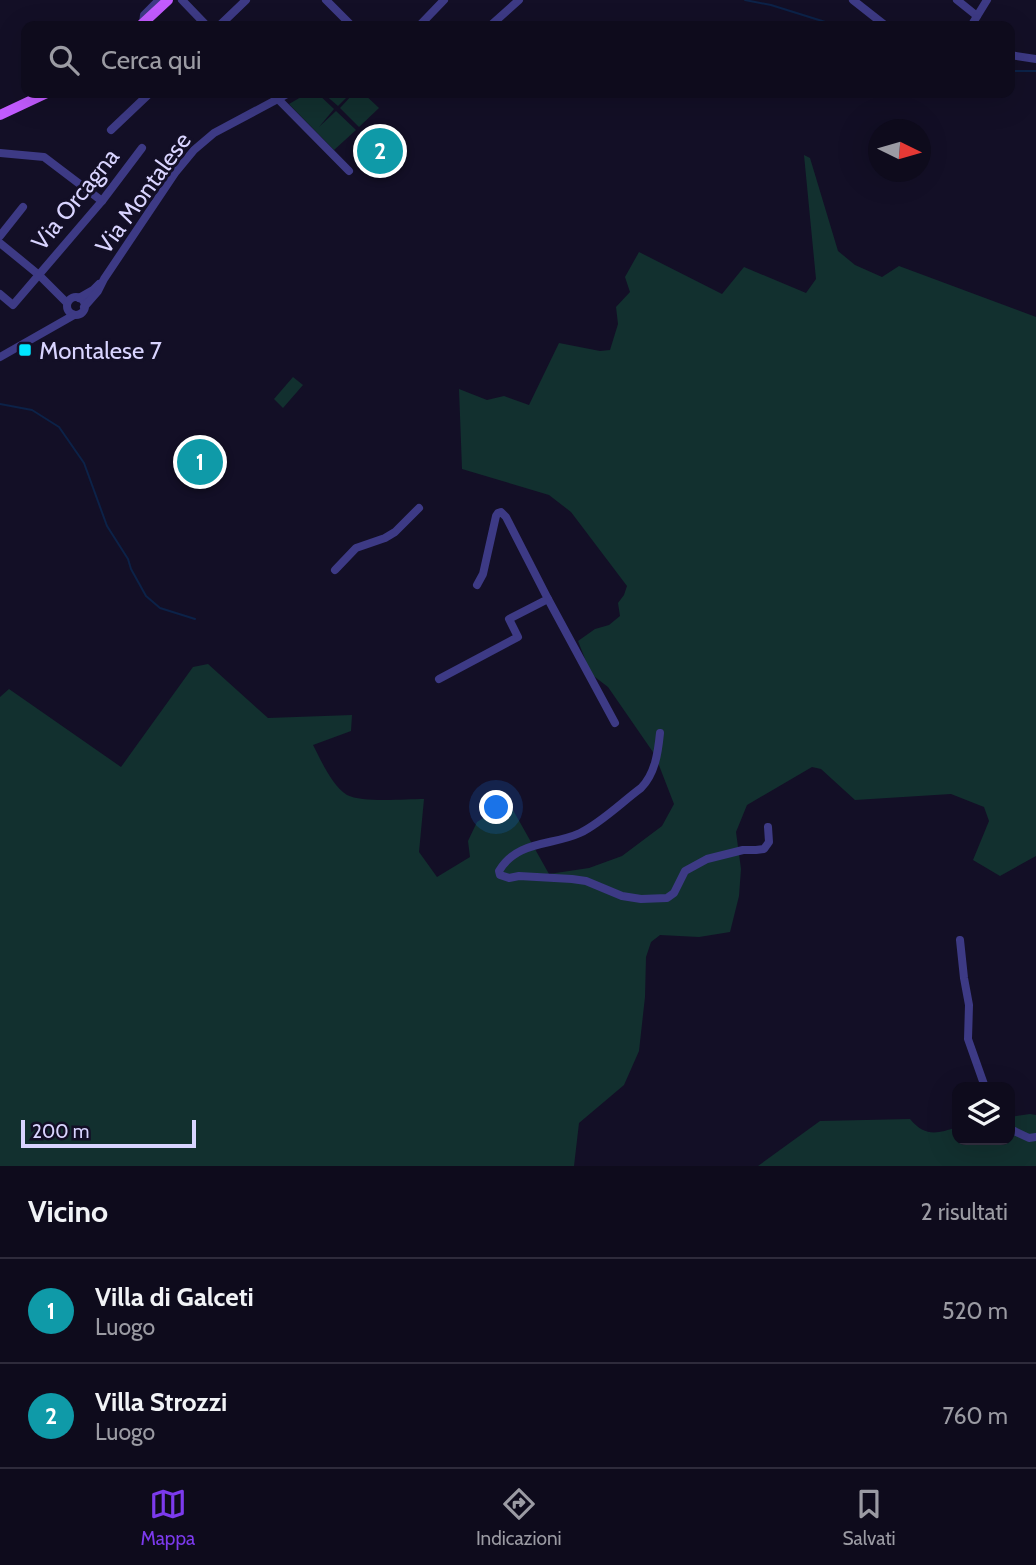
<!DOCTYPE html>
<html lang="it">
<style>
:root{--surface:#0e0b1c;--page:#171425;--text:#f1f3f6;--muted:#9b9ba3;--line:#2e2b3b;--accent:#7c3aed}
body{margin:0;font-family:Cabin,sans-serif;background:var(--page);color:var(--text)}
.controls{position:absolute;right:21px;bottom:21px;display:grid;overflow:hidden;border-radius:14px;box-shadow:0 7px 28px #0002}
.controls button{width:63px;height:63px;display:grid;place-items:center;padding:0;border:0;border-bottom:2px solid var(--line);background:var(--surface);color:var(--text);font:35px sans-serif}
.compass{position:absolute;left:868px;top:119px;width:63px;height:63px;border-radius:50%;background:var(--surface);box-shadow:0 7px 28px #0002;rotate:95deg}
.scale{position:absolute;left:21px;bottom:18px;width:175px;box-sizing:border-box;padding-left:7px;border:4px solid #d9d4ff;border-top:0;font-size:19px;line-height:24px;white-space:nowrap;color:#d9d4ff;-webkit-text-stroke:5px #130f26;paint-order:stroke}
.you{position:absolute;left:497px;top:808px;width:24px;height:24px;margin:-18px;border:5px solid #fff;border-radius:50%;background:#1a73e8;box-shadow:0 0 0 10px #1a73e833}
.badge{display:grid;place-items:center;width:46px;height:46px;border-radius:50%;background:var(--accent);color:#fff;font-size:23px;font-weight:700}
.pin{position:absolute;translate:-50% -50%;border:4px solid #fff;box-shadow:0 2px 7px #0006}
.list{margin:0;padding:0;list-style:none}
h2{display:flex;justify-content:space-between;align-items:center;height:91px;margin:0;padding:0 28px;font-size:30px}
h2 small{font-size:23px;font-weight:400;color:var(--muted)}
.list li{display:grid;grid-template-columns:46px 1fr auto;gap:21px;align-items:center;box-sizing:border-box;height:105px;padding:0 28px;border-top:2px solid var(--line)}
.list b{display:block;font-size:26px;white-space:nowrap}
.list p{margin:0;font-size:23px;white-space:nowrap;color:var(--muted)}
.list em{font-size:23px;font-style:normal;color:var(--muted)}
.icon{flex:none;width:38px;height:38px;fill:none;stroke:currentColor;stroke-width:2;stroke-linecap:round;stroke-linejoin:round}
.map{position:relative;flex:none;width:1036px;height:1166px;overflow:hidden}
.search{position:absolute;background:var(--surface);box-shadow:0 7px 28px #0002;left:21px;right:21px;top:21px;height:77px;display:flex;align-items:center;gap:18px;box-sizing:border-box;padding:0 24px;border-radius:14px;color:var(--muted);font-size:26px}
.sheet{height:301px;background:var(--surface)}
nav{display:flex;justify-content:space-around;align-items:center;box-sizing:border-box;height:98px;border-top:2px solid var(--line);background:var(--surface);font-size:19px;color:var(--muted)}
nav a{display:grid;justify-items:center;gap:4px}
nav .on{color:var(--accent)}
.map>svg:first-child{display:block}
</style>
<div class="map">
<svg width="1036" height="1166" viewBox="0 0 1036 1166">
<rect width="100%" height="100%" fill="#130f26"/>
<!-- green -->
<g fill="#12302f">
<path d="M308,93h9l17,16 -15,18 17,-16 20,19 -22,20 -45,-46z"/>
<path d="M323,93h28l-13,13z"/>
<path d="M354,93h9l16,15 -20,19 -19,-19z"/>
<path d="M804,155l6,3 28,93 17,14 27,12 17,-11 137,51v539l-36,20 -27,-16 16,-39 -5,-14 -33,-13 -96,6 -34,-31 -9,-2 -65,38 -11,27 5,37 -2,27 -9,36 -31,5 -39,-2 -9,7 -5,15 -1,40 -6,54 -15,34 -45,38 -5,43h-574v-469l9,-8 112,78 72,-100 15,-3 60,54 84,-3 -1,16 -38,14c8,15 19,41 34,50 15,8 58,4 77,4l-5,53 18,25 33,-20 -2,-16 9,-19 17,-11 19,-1 36,64 40,-6 33,-12 40,-30 12,-22 -19,-49 -47,-68 -17,-13 -13,-33 17,-12 14,-4 11,-9 -2,-13 6,-8 3,-9 -56,-74 -22,-17 -87,-26 -3,-80 28,11 17,-4 25,9 30,-62 41,8 10,-1 8,-26 -2,-17 14,-15 -5,-15 14,-25 83,42 22,-27 62,26 10,-14z"/>
<path d="M293,377l10,8 -20,23 -9,-9z"/>
<path d="M1030,1114l6,1v51h-278l62,-45 90,-2c15,18 27,15 47,8v13h53v-23z"/>
</g>
<g fill="none" stroke-linecap="round" stroke-linejoin="round">
<!-- stream -->
<g stroke="#0c2248" stroke-width="2">
<path d="M745,0l26,5 67,21"/>
<path d="M1010,71h26"/>
<path d="M0,404l32,6 27,17 25,36 23,63 21,33 3,10 15,27 14,12 35,11"/>
</g>
<!-- minor -->
<g stroke="#3d3a85" stroke-width="8">
<path d="M182,0l25,26"/>
<path d="M326,0l26,26"/>
<path d="M853,0l33,26"/>
<path d="M957,0l20,16"/>
<path d="M143,23l1,-8 15,-15"/>
<path d="M219,26l27,-26"/>
<path d="M419,26l25,-26"/>
<path d="M490,26l29,-26"/>
<path d="M971,26l16,-26"/>
<path d="M1010,55l26,4"/>
<path d="M272,93l77,78"/>
<path d="M111,130l39,-37"/>
<path d="M0,153l44,4 58,44"/>
<path d="M0,236l23,-29"/>
<path d="M0,243l39,32 28,28"/>
<path d="M0,294l13,11 89,-104 40,-53"/>
<circle cx="76" cy="306" r="9"/>
<path d="M79,298l14,-8 6,-6"/>
<path d="M84,307l14,-16 6,-12 71,-106 19,-23 20,-17 75,-40"/>
<path d="M0,357l74,-42"/>
<path d="M335,570l21,-22 29,-10 10,-6 24,-24"/>
<path d="M548,599l67,124"/>
<path d="M439,679l79,-42 -9,-18 39,-20 -42,-82 -5,-5 -3,1 -2,3 -13,58 -6,11"/>
<path d="M660,733c-2,20 -5,41 -19,55 -19,14 -40,35 -61,45 -28,13 -63,7 -81,38l1,4 9,3 10,-2 53,3 14,2 36,15 19,3 26,-1 7,-5 11,-22 22,-12 36,-9h13l8,-1 5,-7 -1,-15"/>
<path d="M960,940l4,38 5,27 -1,34 17,48"/>
<path d="M1010,1129l19,9 7,-1"/>
</g>
<!-- major -->
<g stroke="#c25bff" stroke-width="10">
<path d="M140,26l28,-26"/>
<path d="M0,115l47,-22"/>
</g>
</g>
<!-- markers -->
<rect fill="#00e5ff" stroke="#130f26" stroke-width="2.5" x="18" y="343" width="14" height="14" rx="3.5"/>
<g text-anchor="middle" dominant-baseline="central" stroke-width="6" stroke-linejoin="round" paint-order="stroke">
<!-- street labels -->
<g font-size="24" fill="#d9d4ff" stroke="#130f26">
<text transform="translate(143 193) rotate(-54)">Via Montalese</text>
<text transform="translate(75 199) rotate(-51)">Via Orcagna</text>
</g>
<!-- poi labels -->
<g font-size="24" fill="#d9d4ff" stroke="#130f26" text-anchor="start">
<text x="39" y="350">Montalese 7</text>
</g>
</g>
</svg>
<div class="controls">
<button><svg class="icon" aria-label="layers" viewBox="0 0 24 24"><path d="M12 4l9 5-9 5-9-5zM3 14l9 5 9-5"/></svg></button>
</div>
<svg class="compass" viewBox="-18 -18 36 36"><path d="M0-13l5 13h-10z" fill="#e53935"/><path d="M0 13l5-13h-10z" fill="#9b9ba3"/></svg>
<div class="scale">200 m</div>
<div class="you"></div>
<div class="pin badge" style="left:200px;top:462px;background:#0f9aa8">1</div>
<div class="pin badge" style="left:380px;top:151px;background:#0f9aa8">2</div>
<div class="search"><svg class="icon" aria-label="search" viewBox="0 0 24 24"><circle cx="10" cy="10" r="6"/><path d="M15 15l6 6"/></svg>Cerca qui</div>
</div>
<section class="sheet">
<h2>Vicino<small>2 risultati</small></h2>
<ul class="list">
<li><span class="badge" style="background:#0f9aa8">1</span><div><b>Villa di Galceti</b><p>Luogo</p></div><em>520 m</em></li>
<li><span class="badge" style="background:#0f9aa8">2</span><div><b>Villa Strozzi</b><p>Luogo</p></div><em>760 m</em></li>
</ul>
</section>
<nav>
<a class="on"><svg class="icon" aria-label="map" viewBox="0 0 24 24"><path d="M3 6l6-2 6 2 6-2v14l-6 2-6-2-6 2zM9 4v14M15 6v14"/></svg>Mappa</a>
<a><svg class="icon" aria-label="directions" viewBox="0 0 24 24"><path d="M12 3l9 9-9 9-9-9zM9 14v-3h6M13 9l2 2-2 2"/></svg>Indicazioni</a>
<a><svg class="icon" aria-label="saved" viewBox="0 0 24 24"><path d="M7 4h10v16l-5-4-5 4z"/></svg>Salvati</a>
</nav>
